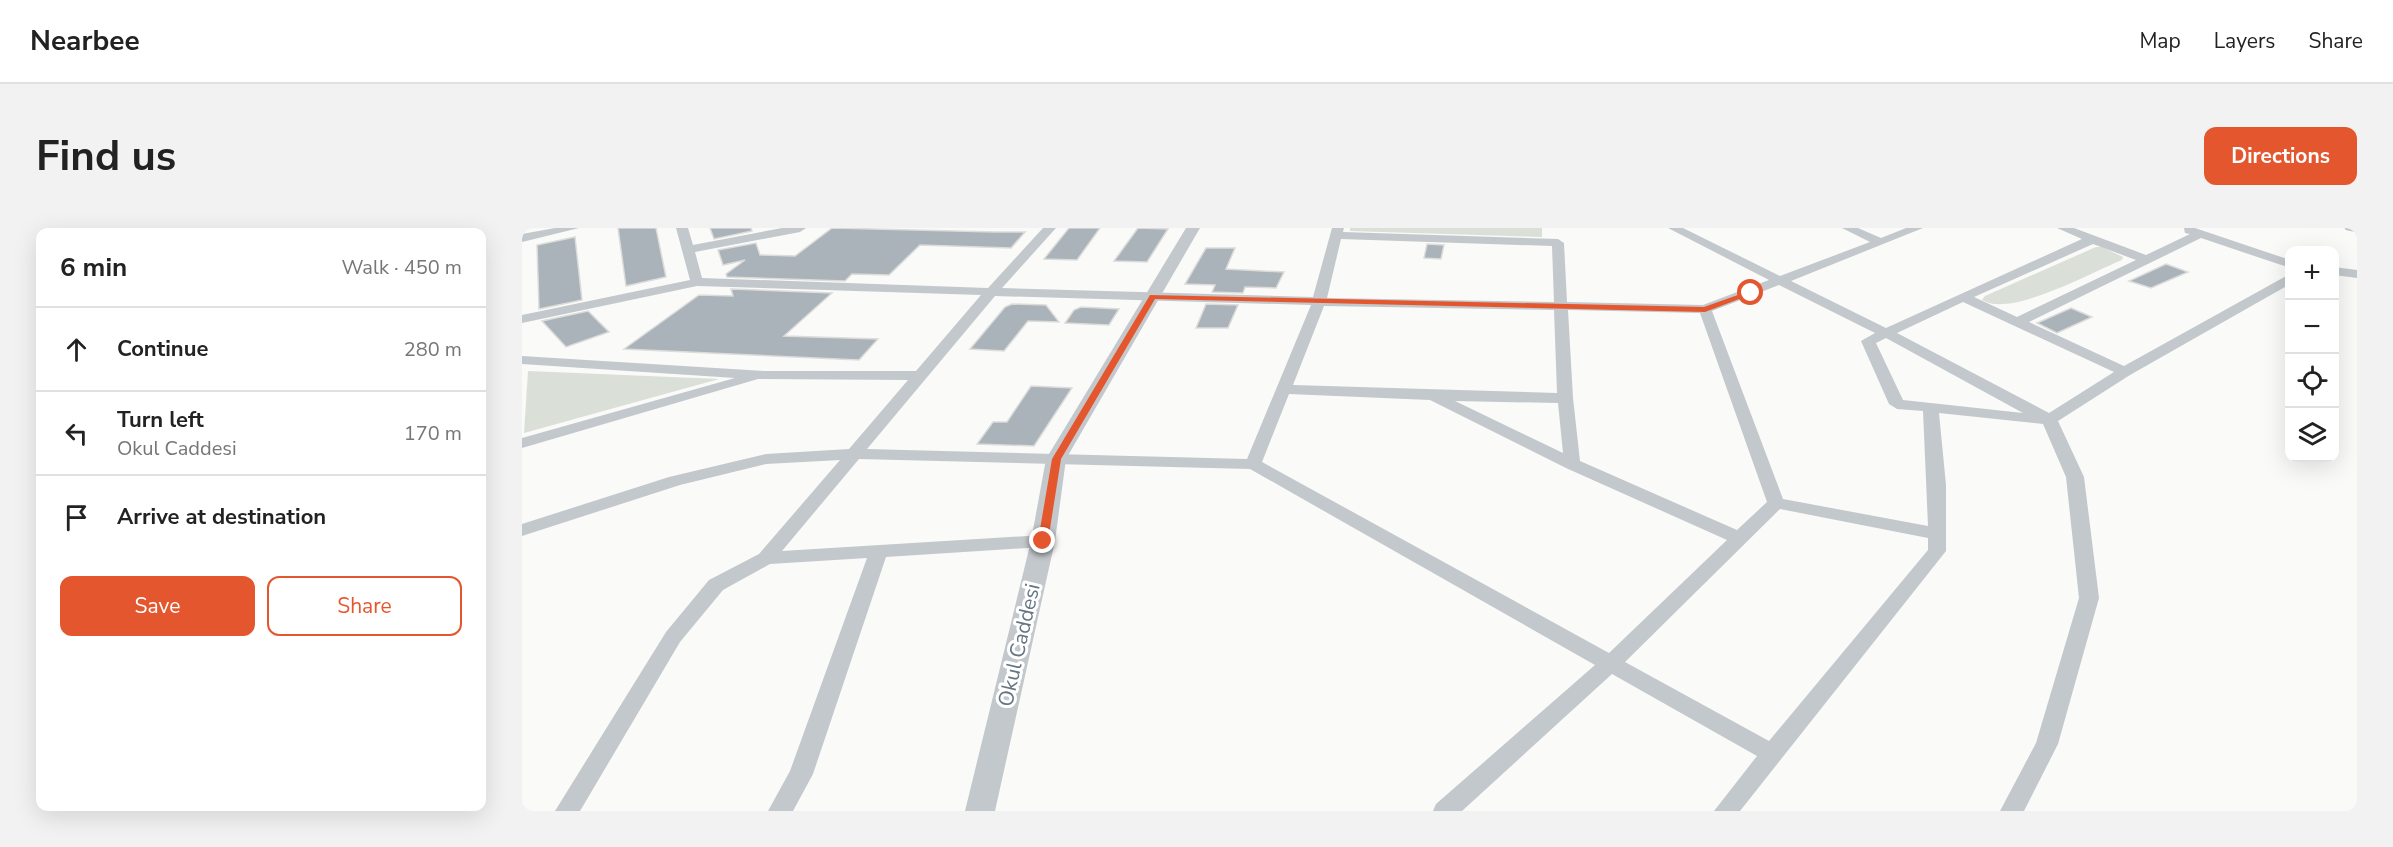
<!DOCTYPE html>
<meta charset="utf-8">
<style>
:root{--surface:#fff;--page:#f2f2f2;--text:#222;--muted:#767676;--line:#e0e0e0;--accent:#e4572e}
body{margin:0;font-family:"Nunito Sans",sans-serif;background:var(--page);color:var(--text)}
.controls{position:absolute;right:18px;top:18px;display:grid;overflow:hidden;border-radius:12px;box-shadow:0 6px 24px #0002}
.controls button{width:54px;height:54px;display:grid;place-items:center;padding:0;border:0;border-bottom:2px solid var(--line);background:var(--surface);color:var(--text);font:30px sans-serif}
.stop{position:absolute;width:18px;height:18px;margin:-14px;border:4px solid #e4572e;border-radius:50%;background:#fff}
.stop.end{background:#e4572e;border-color:#fff;box-shadow:0 2px 6px #0008}
.list{margin:0;padding:0;list-style:none}
h2{display:flex;justify-content:space-between;align-items:center;height:78px;margin:0;padding:0 24px;font-size:26px}
h2 small{font-size:20px;font-weight:400;color:var(--muted)}
.list li{display:grid;grid-template-columns:39px 1fr auto;gap:18px;align-items:center;box-sizing:border-box;height:84px;padding:0 24px;border-top:2px solid var(--line)}
.list b{display:block;font-size:22px;white-space:nowrap}
.list p{margin:0;font-size:20px;white-space:nowrap;color:var(--muted)}
.list em{font-size:20px;font-style:normal;color:var(--muted)}
.actions{display:flex;gap:12px;padding:18px 24px}
.actions a{flex:1;padding:14px 0;border:2px solid var(--accent);border-radius:12px;text-align:center;font-size:21px;color:var(--accent)}
.actions .main{background:var(--accent);color:#fff}
.icon{flex:none;width:33px;height:33px;fill:none;stroke:currentColor;stroke-width:2;stroke-linecap:round;stroke-linejoin:round}
.map{position:relative;flex:none;width:1835px;height:583px;overflow:hidden;border-radius:12px}
header{display:flex;align-items:center;gap:36px;box-sizing:border-box;height:84px;padding:0 30px;background:var(--surface);border-bottom:2px solid var(--line)}
header strong{font-size:28px}
nav{display:flex;gap:33px;margin-inline-start:auto;font-size:21px}
.intro{display:flex;align-items:center;justify-content:space-between;box-sizing:border-box;height:144px;padding:0 36px}
h1{margin:0;font-size:42px}
.button{padding:15px 27px;border-radius:12px;background:var(--accent);color:#fff;font-size:21px;font-weight:700}
main{display:flex;gap:36px;padding:0 36px}
aside{flex:1;background:var(--surface);border-radius:12px;box-shadow:0 6px 24px #0002}
.map>svg:first-child{display:block}
</style>
<header>
<strong>Nearbee</strong>
<nav><a>Map</a><a>Layers</a><a>Share</a></nav>
</header>
<div class="intro"><h1>Find us</h1><a class="button">Directions</a></div>
<main>
<aside>
<h2>6 min<small>Walk · 450 m</small></h2>
<ul class="list">
<li><svg class="icon" aria-label="ahead" viewBox="0 0 24 24"><path d="M12 20V5M6 11l6-6 6 6"/></svg><div><b>Continue</b></div><em>280 m</em></li>
<li><svg class="icon" aria-label="left" viewBox="0 0 24 24"><path d="M17 20v-9H6M10 6l-5 5 5 5"/></svg><div><b>Turn left</b><p>Okul Caddesi</p></div><em>170 m</em></li>
<li><svg class="icon" aria-label="arrive" viewBox="0 0 24 24"><path d="M6 21V4h12l-3 4 3 4H6"/></svg><div><b>Arrive at destination</b></div></li>
</ul>
<div class="actions"><a class="main">Save</a><a>Share</a></div>
</aside>
<div class="map">
<svg width="1835" height="583" viewBox="0 0 1835 583">
<rect width="100%" height="100%" fill="#fafaf8"/>
<!-- green -->
<g fill="#dadfd7">
<path d="M828,0h192v9l-192,-6z"/>
<path d="M1574,19h6l21,10 -1,3c-30,12 -112,58 -140,40l3,-4z"/>
<path d="M6,143l191,8 -195,54z"/>
</g>
<g fill="none" stroke-linecap="round" stroke-linejoin="round">
<!-- stream -->
<path stroke="#bbc7cb" stroke-width="4.5" d="M1825,0l10,2"/>
</g>
<!-- building -->
<g fill="#aab3b9" stroke="#dcdcda" stroke-width="1.5">
<path d="M96,0h38l10,49 -40,9z"/>
<path d="M188,0h41l1,3 -38,8z"/>
<path d="M310,0l163,4h30l-14,16 -91,-3 -31,30 -37,-1 -7,7 -118,-4 -1,-3 19,-14 -22,5 -5,-15 38,-7 4,12 35,1z"/>
<path d="M547,0h31l-23,32 -33,-1z"/>
<path d="M616,0l30,1 -21,33 -33,-1z"/>
<path d="M53,9l7,63 -43,9 -2,-64z"/>
<path d="M905,16l17,1 -3,14 -17,-1z"/>
<path d="M684,20h29l-9,21 58,3 -8,16 -31,-1 -2,6 -31,-1 3,-7 -30,-1z"/>
<path d="M1644,36l22,8 -37,16 -22,-7z"/>
<path d="M209,61l101,4 -48,43 94,3 -19,21 -235,-11 75,-54 34,1z"/>
<path d="M490,76l34,1 13,17 -31,-1 -24,30 -34,-2 35,-42z"/>
<path d="M684,76l32,1 -10,23h-32z"/>
<path d="M559,79l38,2 -10,16 -44,-2 9,-13z"/>
<path d="M1549,80l21,9 -35,16 -20,-10z"/>
<path d="M66,83l21,21 -43,15 -24,-26z"/>
<path d="M509,158l41,2 -38,58 -57,-2 16,-22h14z"/>
</g>
<g fill="none" stroke-linecap="round" stroke-linejoin="round">
<!-- minor -->
<g fill="#c3c8cc" fill-rule="evenodd">
<path d="M33,0h24l-57,14v-8z"/>
<path d="M154,0h12l5,17 89,-17h24l-6,4 -105,20 7,26 286,10 55,-60h13l-54,60 311,9 19,-69h12l-1,4 215,7 6,4 3,59 136,3 66,-25 -101,-52h15l97,48 90,-34 -28,-14h16l23,10 25,-10h17l-132,53 95,47 196,-89 -25,-11h17l72,27 44,-21 -5,-1 -1,-5h11l95,32v8l-89,-30 -172,84 95,44 166,-92v10l-160,91 -72,46 26,56 15,121 -41,146 -34,67h-24l36,-68 43,-145 -13,-121 -23,-53 -104,-11 7,72v66l-206,260h-26l43,-55 -145,-82 -150,137h-29l3,-7 159,-139 -345,-196 -391,-10 -77,92 261,-16 7,2 2,4 -2,4 -7,2 -157,10 -73,217 -20,37h-25l22,-40 77,-213 -97,6 -47,26 -43,52 -100,169h-25l111,-179 43,-52 50,-26 81,-94 -74,4 -86,21 -158,51v-12l147,-47 97,-23 83,-5 59,-69 -150,-1 -236,69v-10l213,-60 -213,-14v-8l242,15h152l65,-76 -284,-9 -175,37v-8l168,-35zM819,11l211,7 2,56 -227,-4zM1571,16l43,16 -119,57 -43,-20zM1257,57l96,48 -14,8 28,63 8,5 26,2 5,115 -145,-27 -71,-188zM473,68l316,9 -64,154 -380,-10zM1441,74l151,70 -65,41 -152,-80zM802,78l230,4 3,83 -264,-8zM1046,82l132,3 67,189 -30,28 -157,-69 -7,-63zM1364,110l137,75 -120,-13 -27,-57zM767,166l141,6 136,68 161,72 -118,113 -347,-191zM933,173l103,2 5,50zM1258,281l148,29v12l-159,191 -144,-79z"/>
<path d="M1812,39l23,3v8l-23,-3z"/>
</g>
<!-- tertiary -->
<path fill="#c3c8cc" fill-rule="evenodd" d="M664,0h14l-134,231 -11,82 -60,270h-30l66,-270 15,-82z"/>
</g>
<!-- route -->
<path fill="#e4572e" d="M1227,63l6,2 -50,19 -550,-13 -94,160 -13,82 -5,3 -5,-3 14,-82 98,-164 554,12z"/>
<g text-anchor="middle" dominant-baseline="central" stroke-width="6" stroke-linejoin="round" paint-order="stroke">
<!-- street labels -->
<g font-size="21" fill="#657683" stroke="#fff">
<text transform="translate(497 417) rotate(-77)">Okul Caddesi</text>
</g>
</g>
</svg>
<div class="controls">
<button>+</button>
<button>−</button>
<button><svg class="icon" aria-label="locate" viewBox="0 0 24 24"><circle cx="12" cy="12" r="6"/><path d="M12 2v4M12 18v4M2 12h4M18 12h4"/></svg></button>
<button><svg class="icon" aria-label="layers" viewBox="0 0 24 24"><path d="M12 4l9 5-9 5-9-5zM3 14l9 5 9-5"/></svg></button>
</div>
<div class="stop" style="left:1229px;top:65px"></div>
<div class="stop end" style="left:521px;top:313px"></div>
</div>
</main>
